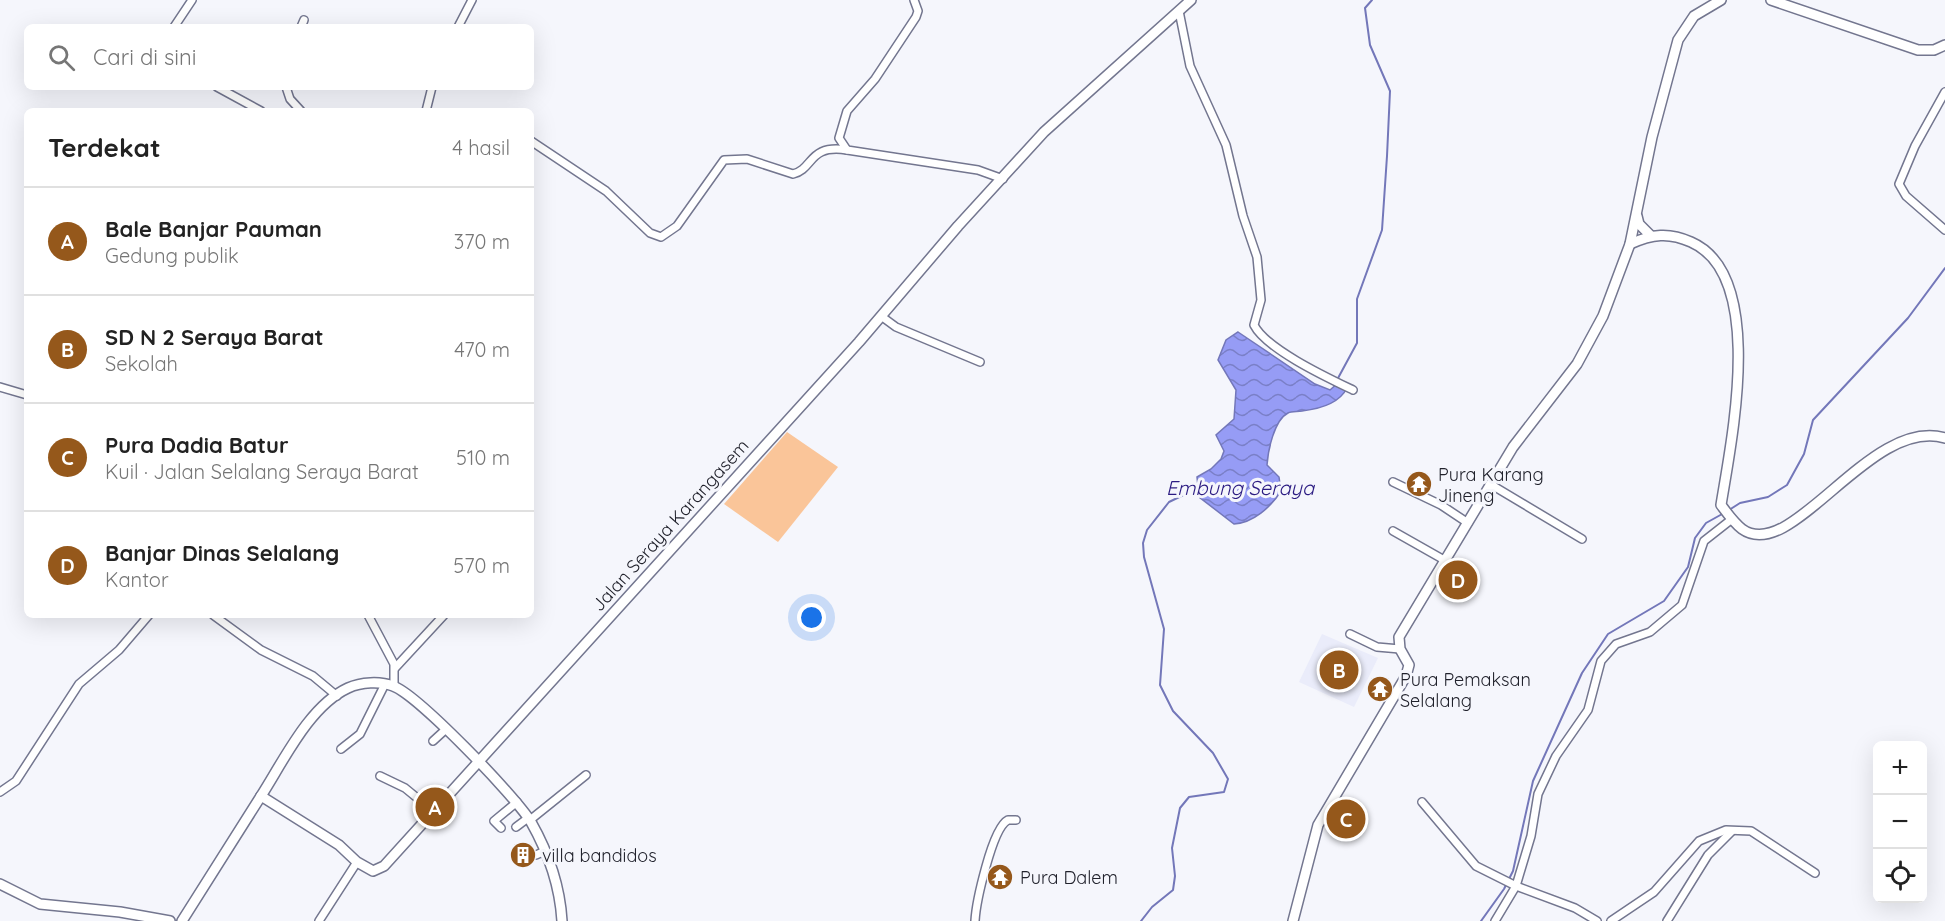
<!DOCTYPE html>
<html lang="id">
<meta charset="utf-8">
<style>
:root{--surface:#fff;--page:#f6f6f6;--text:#222;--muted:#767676;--line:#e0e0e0;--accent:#95581b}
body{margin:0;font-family:Quicksand,sans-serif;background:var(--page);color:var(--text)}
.controls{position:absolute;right:18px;bottom:18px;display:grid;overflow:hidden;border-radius:9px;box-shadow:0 6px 24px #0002}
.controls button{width:54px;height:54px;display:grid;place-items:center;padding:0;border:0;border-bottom:2px solid var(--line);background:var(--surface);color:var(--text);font:30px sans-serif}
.you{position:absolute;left:812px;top:618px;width:21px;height:21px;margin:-15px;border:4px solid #fff;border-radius:50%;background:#1a73e8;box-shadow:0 0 0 9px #1a73e833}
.badge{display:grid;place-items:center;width:39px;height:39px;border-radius:50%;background:var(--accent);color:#fff;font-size:20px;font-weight:700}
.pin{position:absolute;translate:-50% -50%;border:3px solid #fff;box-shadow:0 2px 6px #0006}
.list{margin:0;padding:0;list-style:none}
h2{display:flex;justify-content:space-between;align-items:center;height:78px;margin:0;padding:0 24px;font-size:26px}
h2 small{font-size:20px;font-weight:400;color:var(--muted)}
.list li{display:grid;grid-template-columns:39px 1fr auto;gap:18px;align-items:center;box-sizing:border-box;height:108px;padding:0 24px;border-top:2px solid var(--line)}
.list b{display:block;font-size:22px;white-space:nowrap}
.list p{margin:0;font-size:20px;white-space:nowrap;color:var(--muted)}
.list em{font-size:20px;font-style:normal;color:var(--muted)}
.icon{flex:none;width:33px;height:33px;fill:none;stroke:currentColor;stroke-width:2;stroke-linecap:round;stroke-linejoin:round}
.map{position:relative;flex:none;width:1945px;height:921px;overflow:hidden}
.search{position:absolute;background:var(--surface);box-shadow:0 6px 24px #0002;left:24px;top:24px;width:510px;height:66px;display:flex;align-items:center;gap:15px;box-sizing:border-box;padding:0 21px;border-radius:9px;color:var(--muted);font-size:22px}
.panel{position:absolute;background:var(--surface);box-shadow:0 6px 24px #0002;left:24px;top:108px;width:510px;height:510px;border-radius:9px}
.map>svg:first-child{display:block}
</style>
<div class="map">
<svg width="1945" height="921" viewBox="0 0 1945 921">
<defs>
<pattern id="water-waves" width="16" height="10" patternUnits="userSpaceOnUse" patternTransform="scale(1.5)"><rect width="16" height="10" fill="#969cf5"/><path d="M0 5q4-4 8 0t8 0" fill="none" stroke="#7a7fc7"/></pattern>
</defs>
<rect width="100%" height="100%" fill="#f5f6fc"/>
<!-- built -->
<path fill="#eaecfa" d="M1322,634l56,24 -24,49 -55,-25z"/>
<!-- pitch -->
<path fill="#fac599" d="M787,432l51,35 -60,75 -54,-38z"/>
<!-- water -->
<path fill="url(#water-waves)" stroke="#7377b9" stroke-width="1.5" d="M1238,332l77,52 15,6 8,-7 9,5c-8,16 -28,21 -45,23 -4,1 -10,0 -14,2 -14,7 -20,38 -21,52l12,12 2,14c-10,16 -28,32 -47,33l-35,-27 -2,-20 14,-8 10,-10 3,-8 -8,-16 18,-16 2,-29 -18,-30 8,-20z"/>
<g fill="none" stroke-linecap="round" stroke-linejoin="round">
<!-- stream -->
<g stroke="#7377b9" stroke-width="2">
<path d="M1337,380l20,-37v-44l25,-69 5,-74 3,-65 -20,-46 -5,-37 7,-8"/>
<path d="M1729,510l11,-7 28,-6 19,-12 17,-31 9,-34 95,-102 37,-50"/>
<path d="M1141,921l11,-14 21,-17 2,-14 -3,-28 8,-40 9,-11 35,-5 4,-13 -15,-26 -40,-42 -13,-26 4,-56 -20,-72 -1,-14 4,-13 22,-28 29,-14"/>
<path d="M1481,921l23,-32 9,-18 20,-90 49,-108 26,-39 56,-33 24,-34 7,-29 11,-15 18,-10"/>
</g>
<!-- street casing -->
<g stroke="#73768f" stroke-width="10">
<g id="street">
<path d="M914,0l4,11 -2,6 -41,62 -28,32 -8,27 8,12 131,20 25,9"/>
<path d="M1179,11l11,55 36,79 17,71 14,41 4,43 -7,25c12,24 74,53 99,65"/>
<path d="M174,27l18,-27"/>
<path d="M301,27l3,-7"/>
<path d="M458,27l14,-27"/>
<path d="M217,87l44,24"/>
<path d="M286,87l4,12 11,12"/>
<path d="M1945,92l-30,54 -16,38 7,12 39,34"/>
<path d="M426,111l6,-24"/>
<path d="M531,141l75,50 44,42 11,4 16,-11 47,-66 23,-1 46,15c21,-5 15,-30 54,-24"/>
<path d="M881,316l15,11 84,35"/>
<path d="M0,387l27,8"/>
<path d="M1393,482l48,23 27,18"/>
<path d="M1490,484l92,55"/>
<path d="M1393,531l53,30"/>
<path d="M213,615l48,35 52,26 24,20"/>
<path d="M368,615l26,49v22"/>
<path d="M1350,634l27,13 23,2"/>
<path d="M395,668l49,-53"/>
<path d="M433,741l12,-11"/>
<path d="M341,749l19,-15 25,-50"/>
<path d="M380,776l25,12 28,23"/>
<path d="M0,792l16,-11 63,-97 40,-34 30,-35"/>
<path d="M1422,802l54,64 40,20 59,22 22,13"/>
<path d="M530,820l56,-45"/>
<path d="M516,827l12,-9"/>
<path d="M501,828l-7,-7 23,-19"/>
<path d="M536,855l9,-4"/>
<path d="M319,921l38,-59"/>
<path d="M975,921c1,-18 17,-93 33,-101h8"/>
<path d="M1495,921l21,-35 15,-50 7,-42 18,-38 32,-46 13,-49 15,-17 34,-12 32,-27 22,-64 28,-22"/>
<path d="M1611,921l43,-29 45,-51 27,-11 25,1 64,42"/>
<path d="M1667,921l41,-66 24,-24"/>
</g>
</g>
<!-- secondary casing -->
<g stroke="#73768f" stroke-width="12">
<g id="secondary">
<path d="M1771,0l147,50h16l11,-5"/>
<path d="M1637,216l2,8 12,12"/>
<path d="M1630,244c22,-10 39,-12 61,-2 76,33 40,200 30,263 6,8 13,18 21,24 50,36 128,-113 203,-91"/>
<path d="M261,796c22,-34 48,-90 87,-108 13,-6 32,-7 45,-2 25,9 123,111 138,136 17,30 29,65 31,99"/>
<path d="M0,884l40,20 80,8 50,9"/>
<path d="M182,921l79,-125 78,49 18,17 16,9 11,-5 475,-524 99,-116 86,-94 147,-132"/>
<path d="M1293,921l25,-96 88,-149 3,-11 -9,-16 -1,-12 114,-190 64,-83 26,-48 27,-72 22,-107 26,-97 16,-24 27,-16"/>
</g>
</g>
<!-- street -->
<use href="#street" stroke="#fff" stroke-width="7"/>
<!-- secondary -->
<use href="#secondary" stroke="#fff" stroke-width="9"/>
</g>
<!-- icons -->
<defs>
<g id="temple-disc" transform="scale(1.35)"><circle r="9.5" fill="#95581b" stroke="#f5f6fc"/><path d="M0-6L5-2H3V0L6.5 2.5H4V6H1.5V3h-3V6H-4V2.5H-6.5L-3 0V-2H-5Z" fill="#fff"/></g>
<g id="building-disc" transform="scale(1.35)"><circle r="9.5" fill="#95581b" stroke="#f5f6fc"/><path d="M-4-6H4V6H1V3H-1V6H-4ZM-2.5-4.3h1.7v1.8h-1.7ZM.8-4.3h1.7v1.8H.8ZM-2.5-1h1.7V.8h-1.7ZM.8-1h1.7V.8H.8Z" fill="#fff"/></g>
</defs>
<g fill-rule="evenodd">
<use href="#temple-disc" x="1419" y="484"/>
<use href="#temple-disc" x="1380" y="689"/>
<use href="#building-disc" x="523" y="855"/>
<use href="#temple-disc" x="1000" y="877"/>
</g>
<g text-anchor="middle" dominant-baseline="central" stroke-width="6" stroke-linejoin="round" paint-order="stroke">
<!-- poi labels -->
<g font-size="18" fill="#21222c" stroke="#f5f6fc" text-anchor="start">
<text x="1438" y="474">Pura Karang<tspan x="1438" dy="21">Jineng</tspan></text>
<text x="1400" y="679">Pura Pemaksan<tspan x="1400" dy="21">Selalang</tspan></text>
<text x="542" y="855">villa bandidos</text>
<text x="1020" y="877">Pura Dalem</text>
</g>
<!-- street labels -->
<g font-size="18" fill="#21222c" stroke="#f5f6fc">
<text transform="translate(670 525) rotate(-48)">Jalan Seraya Karangasem</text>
</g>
<!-- water labels -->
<g font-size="20" font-style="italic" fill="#2b1b82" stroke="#f5f6fc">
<text x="1240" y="487">Embung Seraya</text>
</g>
</g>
</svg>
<div class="controls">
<button>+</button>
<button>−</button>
<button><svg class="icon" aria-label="locate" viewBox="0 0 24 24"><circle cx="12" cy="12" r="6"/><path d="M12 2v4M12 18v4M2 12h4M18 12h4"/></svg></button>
</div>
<div class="you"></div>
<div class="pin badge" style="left:435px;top:807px">A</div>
<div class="pin badge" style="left:1339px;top:670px">B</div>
<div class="pin badge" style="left:1346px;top:819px">C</div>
<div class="pin badge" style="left:1458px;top:580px">D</div>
<div class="search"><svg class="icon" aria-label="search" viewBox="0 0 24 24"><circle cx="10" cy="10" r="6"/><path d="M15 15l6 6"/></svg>Cari di sini</div>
<section class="panel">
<h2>Terdekat<small>4 hasil</small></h2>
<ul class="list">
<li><span class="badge">A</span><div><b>Bale Banjar Pauman</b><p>Gedung publik</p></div><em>370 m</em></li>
<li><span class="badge">B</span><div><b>SD N 2 Seraya Barat</b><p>Sekolah</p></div><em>470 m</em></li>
<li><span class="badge">C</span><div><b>Pura Dadia Batur</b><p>Kuil · Jalan Selalang Seraya Barat</p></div><em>510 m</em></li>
<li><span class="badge">D</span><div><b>Banjar Dinas Selalang</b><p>Kantor</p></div><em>570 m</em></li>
</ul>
</section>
</div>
